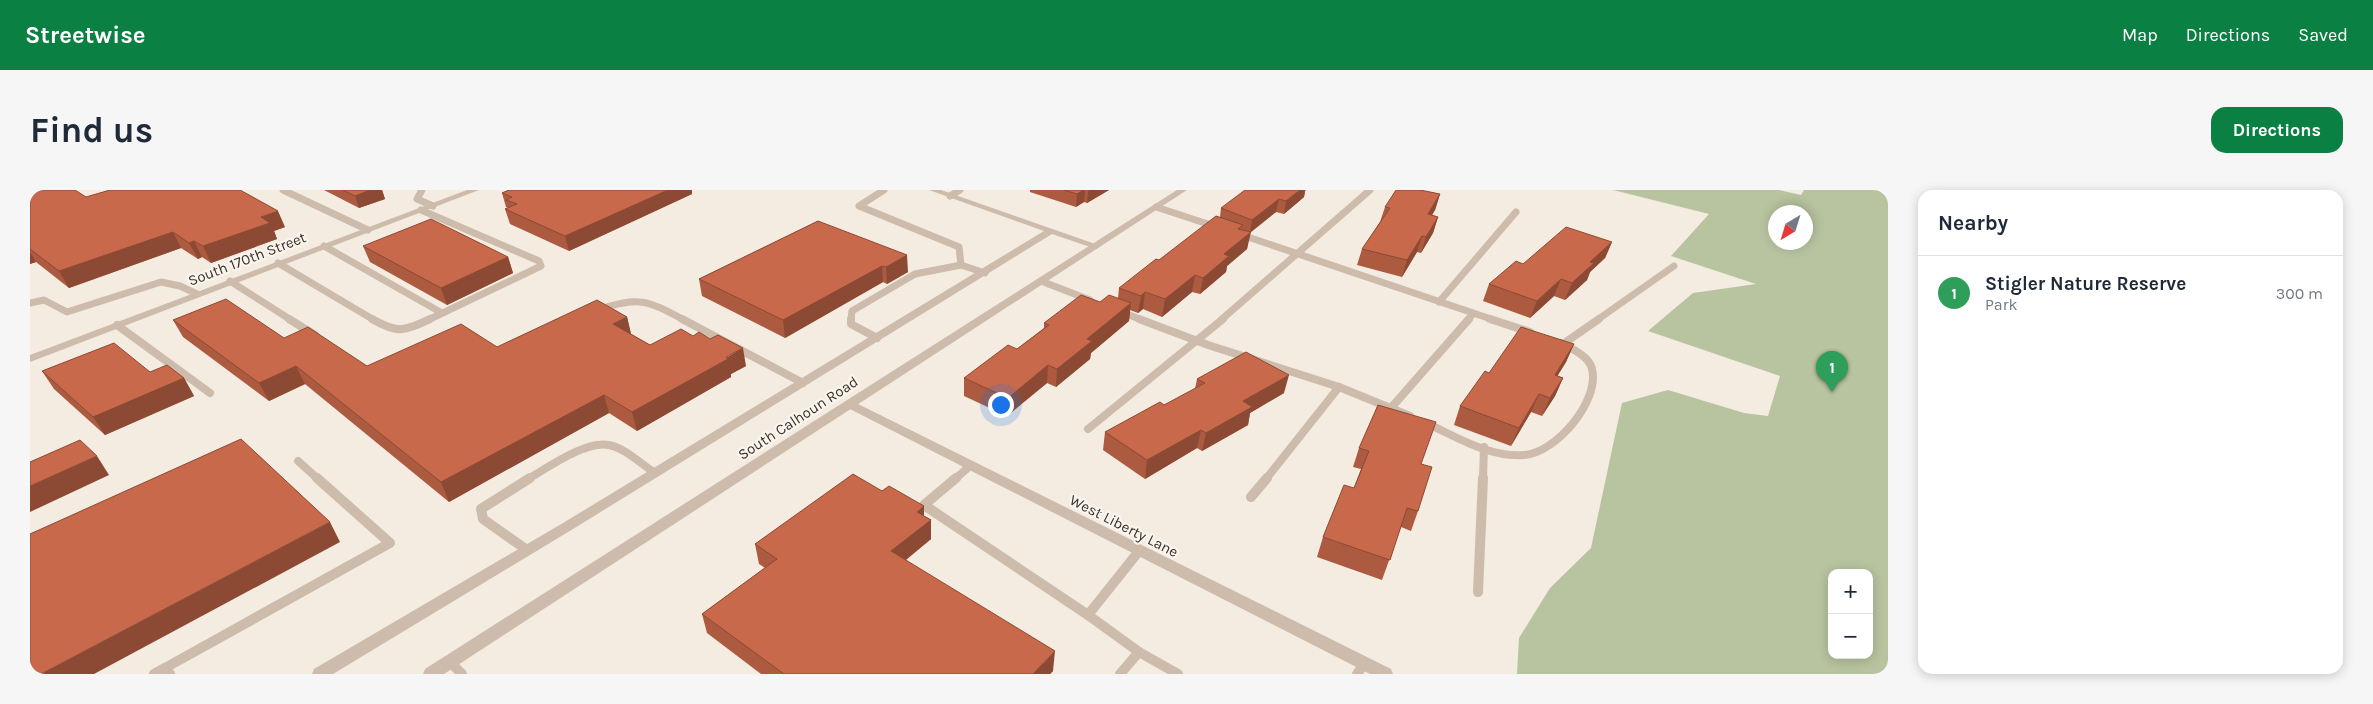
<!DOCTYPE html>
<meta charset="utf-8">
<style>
:root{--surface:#fff;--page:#f6f6f7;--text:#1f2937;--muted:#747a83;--line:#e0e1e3;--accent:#0b8043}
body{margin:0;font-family:Karla,sans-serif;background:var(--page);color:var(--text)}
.controls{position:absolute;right:15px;bottom:15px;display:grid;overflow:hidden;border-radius:10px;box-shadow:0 2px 12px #0003}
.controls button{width:45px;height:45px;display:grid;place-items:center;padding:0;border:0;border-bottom:1px solid var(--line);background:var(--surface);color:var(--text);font:25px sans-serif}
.compass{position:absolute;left:1738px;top:15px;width:45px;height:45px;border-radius:50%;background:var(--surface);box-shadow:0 2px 12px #0003;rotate:218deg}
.you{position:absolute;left:970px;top:214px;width:18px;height:18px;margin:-12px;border:4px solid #fff;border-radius:50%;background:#1a73e8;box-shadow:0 0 0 8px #1a73e833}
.badge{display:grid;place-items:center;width:32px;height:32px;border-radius:50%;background:var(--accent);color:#fff;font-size:16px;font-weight:700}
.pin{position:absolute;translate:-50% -41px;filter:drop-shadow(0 1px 2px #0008)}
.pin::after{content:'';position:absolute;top:26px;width:18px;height:15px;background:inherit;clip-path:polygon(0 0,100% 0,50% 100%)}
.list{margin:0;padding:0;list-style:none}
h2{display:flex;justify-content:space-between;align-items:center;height:65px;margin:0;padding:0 20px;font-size:21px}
h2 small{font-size:16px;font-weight:400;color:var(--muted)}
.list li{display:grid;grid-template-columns:32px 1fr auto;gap:15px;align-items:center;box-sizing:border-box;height:75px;padding:0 20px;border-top:1px solid var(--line)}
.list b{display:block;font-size:19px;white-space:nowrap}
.list p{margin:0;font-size:16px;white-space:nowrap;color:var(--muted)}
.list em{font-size:16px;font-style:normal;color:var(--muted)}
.map{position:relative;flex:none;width:1858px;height:484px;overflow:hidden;border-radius:15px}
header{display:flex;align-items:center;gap:30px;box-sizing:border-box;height:70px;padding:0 25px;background:var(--accent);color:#fff}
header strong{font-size:24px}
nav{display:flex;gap:28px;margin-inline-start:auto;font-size:18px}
.intro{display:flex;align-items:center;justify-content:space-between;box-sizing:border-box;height:120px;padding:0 30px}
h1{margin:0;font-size:35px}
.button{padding:12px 22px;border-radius:15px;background:var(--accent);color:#fff;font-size:18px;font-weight:700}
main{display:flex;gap:30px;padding:0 30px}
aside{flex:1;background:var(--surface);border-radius:15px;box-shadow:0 2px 12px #0003}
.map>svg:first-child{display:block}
</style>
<header>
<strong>Streetwise</strong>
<nav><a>Map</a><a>Directions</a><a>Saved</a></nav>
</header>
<div class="intro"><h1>Find us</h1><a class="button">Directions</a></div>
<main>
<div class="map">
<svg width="1858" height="484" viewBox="0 0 1858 484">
<rect width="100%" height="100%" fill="#f4ebe1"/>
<!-- green -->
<path fill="#b8c4a0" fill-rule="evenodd" d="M1583,0h166l22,5 3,-5h84v484h-371l2,-36 31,-50 41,-40 31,-145 46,-13 76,23 24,3 12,-40 -132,-45 45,-38 63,-9 -85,-28 38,-42zM1746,22h30v30h-30zM1802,383h37v82h-37z"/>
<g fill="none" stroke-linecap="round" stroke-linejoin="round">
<!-- service-far2 -->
<g stroke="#cdbbac" stroke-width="7">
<path d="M253,0l85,40"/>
<path d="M392,0l-5,9 16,7"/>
<path d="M854,0l-25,16 100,41 2,18"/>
<path d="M920,6l10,-6"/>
<path d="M1126,17l61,20"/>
<path d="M391,20l118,51 2,5 -113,54"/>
<path d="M1209,44l255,86"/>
<path d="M294,56l118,67"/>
<path d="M248,73l96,57"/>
<path d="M200,91l61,39"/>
<path d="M1011,91l49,19"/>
<path d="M1409,112l77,-90"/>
<path d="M0,113l14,-3 23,12 94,-30 19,4 17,8"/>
<path d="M567,120c42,-14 50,-10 87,10"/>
<path d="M1089,121l23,9"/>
<path d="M821,130l1,-9 63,-37 46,-9 24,8"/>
<path d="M1191,130l149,-130"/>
<path d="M1438,130l5,-6"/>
<path d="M1567,130l77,-54"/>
</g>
<!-- service-far1 -->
<g stroke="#cdbbac" stroke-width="8">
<path d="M259,129l26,16"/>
<path d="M342,129c26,15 32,12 58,0"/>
<path d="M652,129l121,64"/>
<path d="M821,129v5l26,14"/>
<path d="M1109,129l69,26 131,42 71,29"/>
<path d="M1460,129l40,13"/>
<path d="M87,135l93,68"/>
<path d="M1533,154l36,-25"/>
<path d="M1361,218l78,-89"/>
<path d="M1394,232c31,14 65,36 100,33 32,-2 76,-54 68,-86 -3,-13 -20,-20 -31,-26"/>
<path d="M1058,239l135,-110"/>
<path d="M268,271l20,18"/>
<path d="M498,289c19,-11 58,-39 81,-34 16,3 32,19 46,28"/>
<path d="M925,289l15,-13"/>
<path d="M1236,289l73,-92"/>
<path d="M1453,289l1,-32"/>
</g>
<!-- service -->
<g stroke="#cdbbac" stroke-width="10">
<path d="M926,288l-32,27 164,110"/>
<path d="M1221,307l16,-19"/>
<path d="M497,360l-44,-31 -2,-10 49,-31"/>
<path d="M1109,361l-51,64 51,37"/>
<path d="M1448,402l5,-114"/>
<path d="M420,472l12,12"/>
<path d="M124,484l11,-6"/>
<path d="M140,484l-5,-6 225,-125 -73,-65"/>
<path d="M1090,484l19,-22 39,22"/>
<path d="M1327,484l7,-10"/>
</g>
<!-- minor -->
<g fill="#cdbbac" fill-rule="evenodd">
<path d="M437,0h12l-449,172v-7z"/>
<path d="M899,0h12l160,56 -5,3 -44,-15 -479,295 -240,145h-21l2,-5 249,-146 481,-292z"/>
<path d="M820,210l541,269 2,5h-23l-524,-267 -2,-3z"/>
</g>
<!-- tertiary -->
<path fill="#cdbbac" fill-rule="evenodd" d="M1147,0h10l-743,484h-21l2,-5z"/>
</g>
<!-- wall -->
<g fill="#ac5a40">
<path d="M0,0l56,7 199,30 -11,4 3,8 -66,24 -9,-6 -4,2 -17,-11 -112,40 -33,-26 -6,2z"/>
<path d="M294,0h58l3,9 -26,9z"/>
<path d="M479,0h183v4l-123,57 -59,-27 -5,-15 3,-1 -2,-1 -4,-14z"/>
<path d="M1000,0h79l-22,13 -3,-1 -8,5 -46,-15z"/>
<path d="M1275,1l-1,6 -20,17 -8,-2 -26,20 -3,17 -20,17 -1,6 -26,22 -8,-2 -30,25 -19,-8 -5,4 -8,-3 -1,11 -38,32 -1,6 -34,28 -9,-4 -40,33 -43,-20v-18l53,-29 27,-21v-5l56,-21 18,-4 1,-10 40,-28 61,-43 1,-9z"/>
<path d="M1410,4l-5,16 -3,5 6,2 -5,16 -12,20 -4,-1 -15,25 -45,-12 5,-16 18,-27 5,-15z"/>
<path d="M788,31l90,51 -21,12 -4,-2 -98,56 -83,-42 -3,-17z"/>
<path d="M1582,52l-7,16 -15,14 -3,8 -22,20 -11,-4 -24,22 -47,-17 6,-17 34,-20z"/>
<path d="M333,56l145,11 5,16 -66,32 -77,-43z"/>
<path d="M597,127l4,17 19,11 96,21 -15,8v3l-94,54 -28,-18 -160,89 -144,-118 -36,17 -86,-64 -10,-17 111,18 83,28 130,-19z"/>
<path d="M1544,154l-8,18 -9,14 6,2 -8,18 -13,20 -11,-4 -20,34 -57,-21 6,-19 29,-33z"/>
<path d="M12,181l108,1 34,6 10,18 -89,39 -51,-46z"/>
<path d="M1167,189l87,14 -34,20 -2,12 -46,26 -5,-3 -52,31 -42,-29 2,-18 59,-27 31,-16z"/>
<path d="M1329,258l62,16 -3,47 -7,20 -10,-4 -19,53 -65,-23 6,-20 31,-49 7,-19 -8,-2z"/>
<path d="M894,326l7,4v19l-25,21 147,111 -3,3h-289l-54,-41 -5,-19 63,-46 -6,-4 -4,-20z"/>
</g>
<!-- shaded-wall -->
<g fill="#8c4a34">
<path d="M340,0h12l3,9 -26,9 -4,-12z"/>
<path d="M638,0h24v4l-123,57 -4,-15z"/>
<path d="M1055,0l-1,12 -8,5 1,-13z"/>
<path d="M1060,0h19l-22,13 1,-12z"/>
<path d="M1270,0h6l-1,1 -1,6 -20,17 2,-13z"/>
<path d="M1410,4l-5,16 -12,20 5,-16z"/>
<path d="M1249,9l-3,13 -26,21 2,-13z"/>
<path d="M248,21l7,16 -11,4 3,8 -66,24 -8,-17 58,-29z"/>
<path d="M1408,27l-5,16 -12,20 5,-16z"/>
<path d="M143,42l8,16 -112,40 -10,-17z"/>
<path d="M1221,42l-4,17 -20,17 -1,6 -26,22 3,-16 21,-24z"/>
<path d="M1392,46l-5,16 -15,25 5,-17z"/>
<path d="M164,51l8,16 -4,2 -9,-16z"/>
<path d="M1582,52l-7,16 -15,14 -3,8 -22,20 7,-17 18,-21z"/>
<path d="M0,62l6,10 -6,2z"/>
<path d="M877,65l1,17 -21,12 -1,-17z"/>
<path d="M478,67l5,16 -66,32 -6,-17z"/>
<path d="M852,76l1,16 -98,56 -2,-18z"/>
<path d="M1165,85l-3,17 -30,25 3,-18z"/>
<path d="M1531,89l-7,17 -24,22 7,-17z"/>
<path d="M1115,102l-2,17 -5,4 3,-17z"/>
<path d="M1101,113l-2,18 -38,32 -1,6 -34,28 1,-18 30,-30z"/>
<path d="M597,127l4,17 -18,-10z"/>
<path d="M1544,154l-8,18 -19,31 8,-18z"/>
<path d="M713,158l3,18 -15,8v3l-94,54 -5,-19z"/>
<path d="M1018,175l-1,18 -40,33 1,-18z"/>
<path d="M266,176l9,18 -36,17 -10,-18z"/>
<path d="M1259,185l-5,18 -34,20 -2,12 -46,26 4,-18 37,-32z"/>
<path d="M154,188l10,18 -89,39 -12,-18z"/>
<path d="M1533,188l-8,18 -13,20 8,-18z"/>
<path d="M1509,204l-8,18 -20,34 8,-18z"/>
<path d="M574,205l5,18 -160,89 -8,-20z"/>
<path d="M1171,240l-4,18 -52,31 2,-19z"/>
<path d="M67,266l12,19 -79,37v-26z"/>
<path d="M894,316v19l7,-5v19l-39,32 -1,-20 26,-39z"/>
<path d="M300,332l10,20 -246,132h-53z"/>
<path d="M1025,461l-2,20 -3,3h-17z"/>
</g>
<!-- building -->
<g fill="#c8694b" stroke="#8c4a34">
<path d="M0,0h45l11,7 24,-7h130l38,21 -17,6 9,6 -67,23 -9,-5 -5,2 -16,-11 -114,39 -29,-22z"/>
<path d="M313,0h27l-15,6z"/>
<path d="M479,0h159l-103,46 -60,-27 12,-5 -11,-4 6,-3 -10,-4z"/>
<path d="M1034,0h20l-7,4z"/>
<path d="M1215,0h55l-14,11 -7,-2 -27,21 -31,-12z"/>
<path d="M1366,0h24l20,4 -12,20 10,3 -12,20 -4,-1 -15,24 -45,-11 28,-41 -5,-1z"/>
<path d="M1186,26l27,9 -5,4 13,3 -27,22 5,2 -26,22 -8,-3 -30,24 -20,-7 -4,4 -22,-8 37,-29 3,1z"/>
<path d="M401,29l77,38 -67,31 -78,-42z"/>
<path d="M788,31l89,34 -21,12 -4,-1 -99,54 -84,-41z"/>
<path d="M1536,37l46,15 -22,20 4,1 -22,20 -11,-4 -24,22 -48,-17 27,-23 7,3z"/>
<path d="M1051,105l19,7 9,-7 22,8 -44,36 5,2 -35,28 -9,-4 -40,33 -44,-20 44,-33 9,4 32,-24 -5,-2z"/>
<path d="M196,109l58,39 24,-11 59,39 94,-42 36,23 100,-47 30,17 -14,7 37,21 31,-16 12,7 6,-4 11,7 8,-4 25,13 -17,9 2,2 -96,53 -28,-17 -163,87 -145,-116 -37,17 -86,-63z"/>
<path d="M1491,137l53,17 -19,31 8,3 -13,20 -11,-4 -20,34 -59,-22 25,-35 4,2z"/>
<path d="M84,153l36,29 17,-7 17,13 -91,39 -51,-46z"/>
<path d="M1216,162l43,23 -46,26 9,6 -46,26 -5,-3 -54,30 -42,-28 55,-30 4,3 41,-22 -8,-4z"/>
<path d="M1348,215l58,17 -15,42 11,3 -14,44 -11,-3 -17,52 -67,-23 21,-52 10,3 15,-37 -10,-3z"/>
<path d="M211,249l89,83 -289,152h-11v-140z"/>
<path d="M50,250l17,16 -67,30v-24z"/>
<path d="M823,284l29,17 7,-5 35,20 -7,6 14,8 -40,31 164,100 -22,23h-249l-82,-60 75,-55 -22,-15z"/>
</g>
<g text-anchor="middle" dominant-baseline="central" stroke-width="4.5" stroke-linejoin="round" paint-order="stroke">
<!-- street labels -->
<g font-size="15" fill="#3b302b" stroke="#fbf5ee">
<text transform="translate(217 69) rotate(-21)">South 170th Street</text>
<text transform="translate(768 228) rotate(-33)">South Calhoun Road</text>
<text transform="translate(1094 336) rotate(27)">West Liberty Lane</text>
</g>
</g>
</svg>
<div class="controls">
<button>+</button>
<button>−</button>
</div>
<svg class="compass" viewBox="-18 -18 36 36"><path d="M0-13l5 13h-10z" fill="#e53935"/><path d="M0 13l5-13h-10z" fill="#747a83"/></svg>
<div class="you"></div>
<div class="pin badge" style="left:1802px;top:202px;background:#2e9e5b">1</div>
</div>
<aside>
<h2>Nearby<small></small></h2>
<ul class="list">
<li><span class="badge" style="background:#2e9e5b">1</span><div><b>Stigler Nature Reserve</b><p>Park</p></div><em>300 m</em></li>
</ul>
</aside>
</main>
